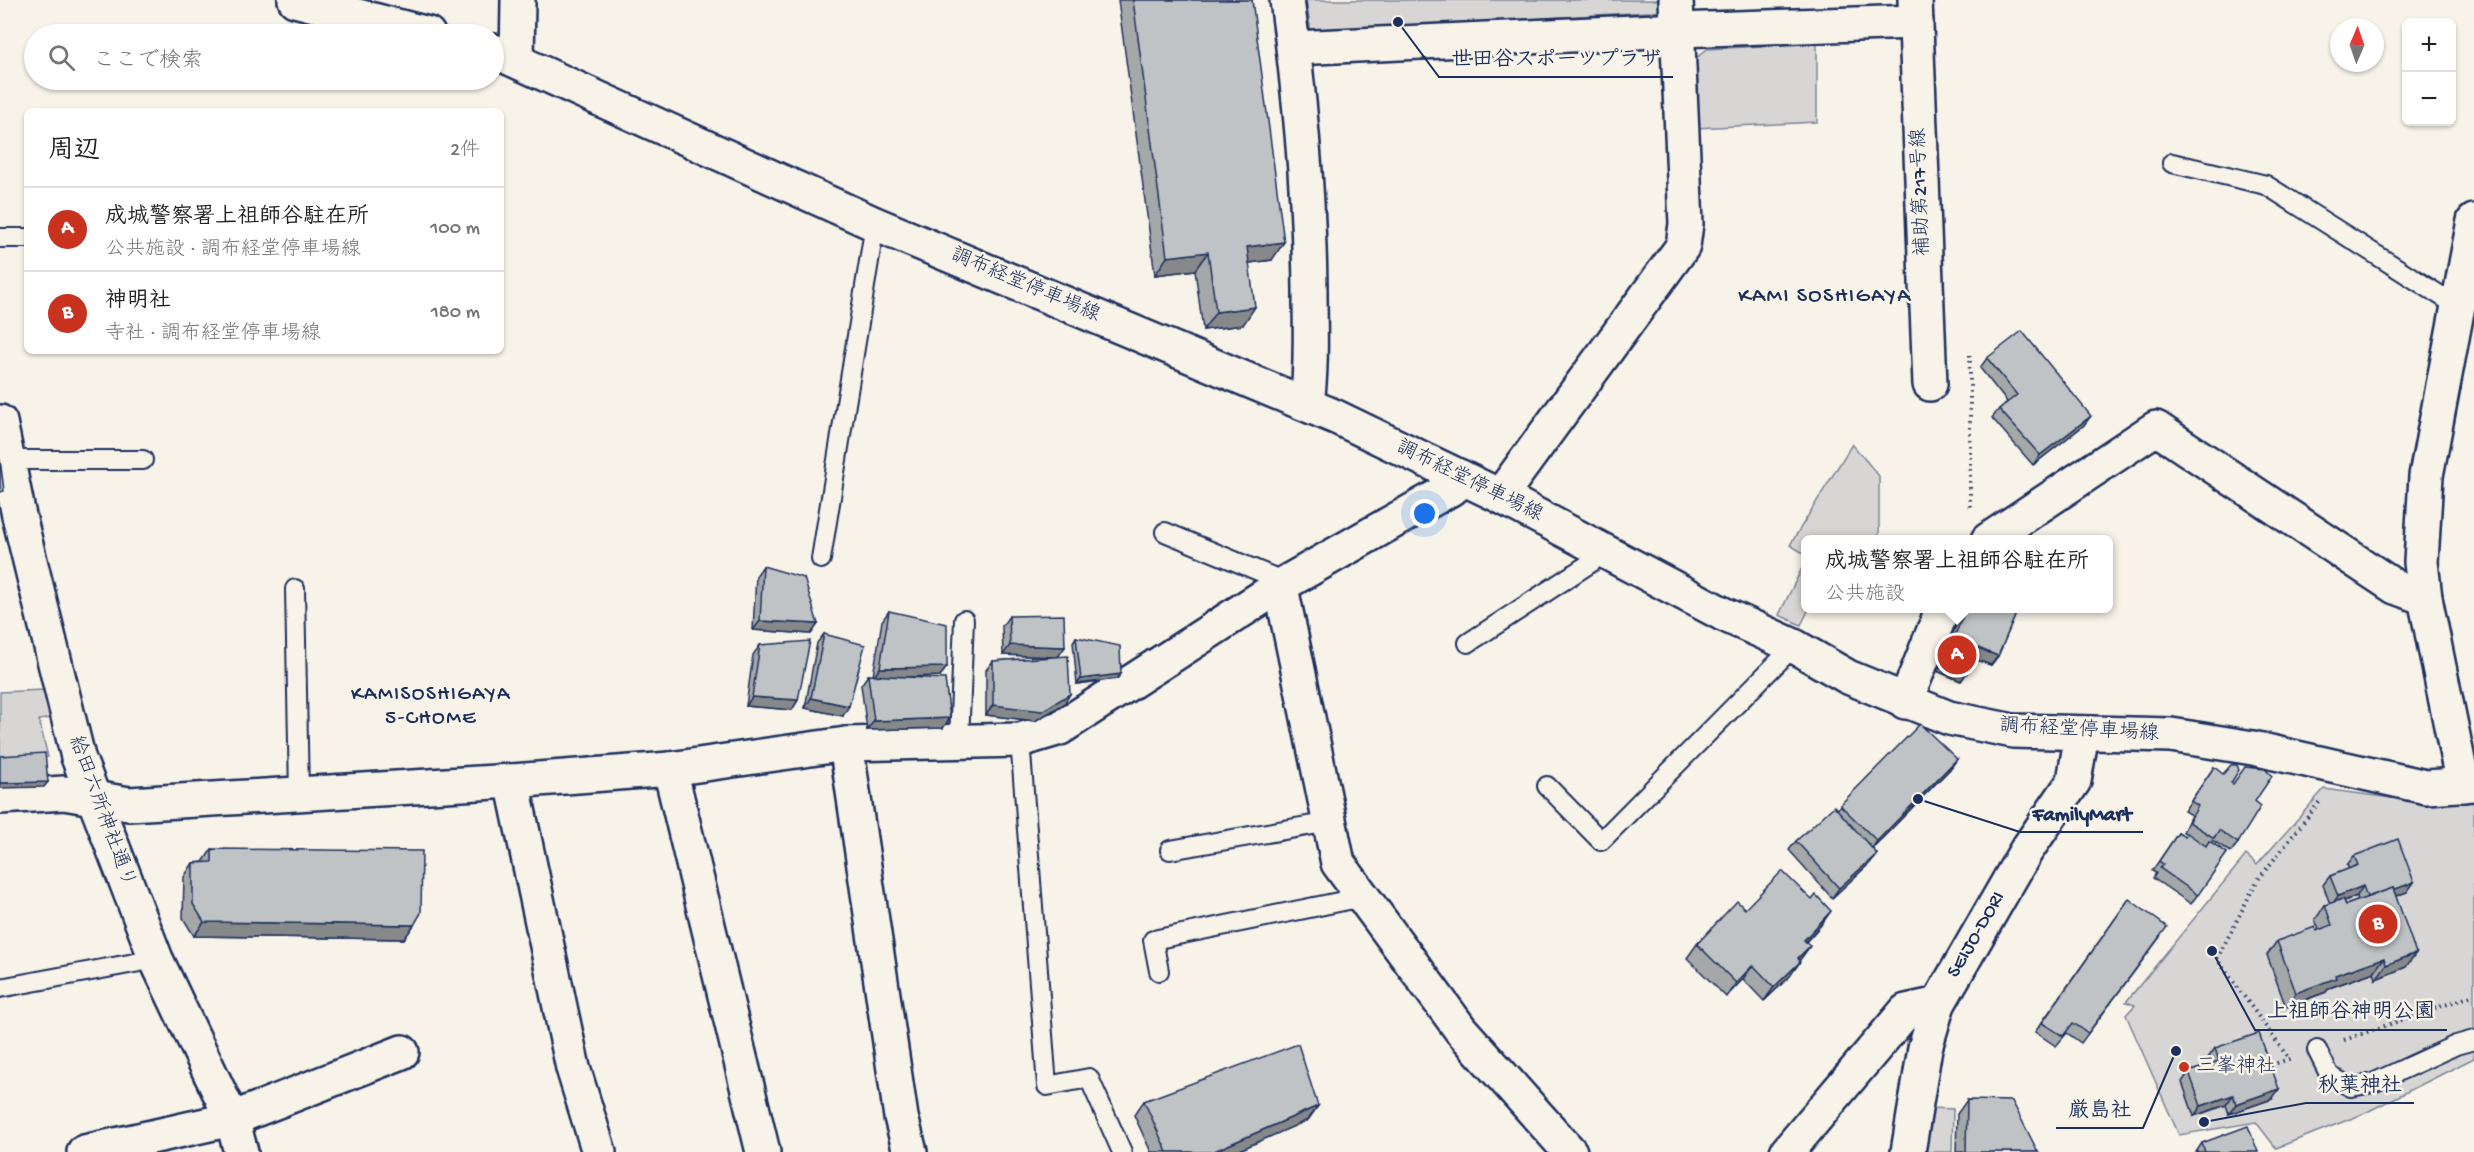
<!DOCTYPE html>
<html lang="ja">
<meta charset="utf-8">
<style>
:root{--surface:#fff;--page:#f6f6f6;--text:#222;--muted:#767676;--line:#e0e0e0;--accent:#c8321e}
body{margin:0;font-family:"Gochi Hand","Klee One",sans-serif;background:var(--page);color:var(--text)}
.controls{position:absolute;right:18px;top:18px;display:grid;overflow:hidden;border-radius:9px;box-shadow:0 2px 4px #0004}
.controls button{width:54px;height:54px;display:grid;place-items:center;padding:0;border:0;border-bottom:2px solid var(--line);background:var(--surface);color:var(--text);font:30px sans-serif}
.compass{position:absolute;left:2330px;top:18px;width:54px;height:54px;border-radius:50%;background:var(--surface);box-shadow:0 2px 4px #0004;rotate:2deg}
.you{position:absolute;left:1425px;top:514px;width:21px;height:21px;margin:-15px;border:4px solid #fff;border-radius:50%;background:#1a73e8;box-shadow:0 0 0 9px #1a73e833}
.badge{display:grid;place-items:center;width:39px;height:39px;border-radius:50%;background:var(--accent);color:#fff;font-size:20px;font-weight:700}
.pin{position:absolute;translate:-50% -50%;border:3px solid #fff;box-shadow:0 2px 6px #0006}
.popup{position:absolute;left:1801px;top:535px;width:312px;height:78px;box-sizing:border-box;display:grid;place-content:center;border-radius:9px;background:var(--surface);filter:drop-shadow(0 2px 4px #0005);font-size:20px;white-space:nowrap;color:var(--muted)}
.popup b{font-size:22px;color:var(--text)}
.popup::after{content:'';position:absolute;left:50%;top:100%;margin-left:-12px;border:12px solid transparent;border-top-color:var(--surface)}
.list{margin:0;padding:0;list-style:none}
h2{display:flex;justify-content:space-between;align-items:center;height:78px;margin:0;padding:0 24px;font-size:26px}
h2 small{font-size:20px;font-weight:400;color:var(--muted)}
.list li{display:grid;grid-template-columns:39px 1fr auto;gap:18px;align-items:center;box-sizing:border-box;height:84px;padding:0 24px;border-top:2px solid var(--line)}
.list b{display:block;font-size:22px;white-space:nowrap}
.list p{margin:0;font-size:20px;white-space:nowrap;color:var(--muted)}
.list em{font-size:20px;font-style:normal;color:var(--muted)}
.icon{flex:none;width:33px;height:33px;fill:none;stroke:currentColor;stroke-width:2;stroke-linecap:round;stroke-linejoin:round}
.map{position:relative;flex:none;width:2474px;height:1152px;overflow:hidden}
.search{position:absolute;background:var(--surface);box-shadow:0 2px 4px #0004;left:24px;top:24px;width:480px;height:66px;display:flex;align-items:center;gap:15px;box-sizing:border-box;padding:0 21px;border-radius:33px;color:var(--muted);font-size:22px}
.panel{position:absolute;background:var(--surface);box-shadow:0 2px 4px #0004;left:24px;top:108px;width:480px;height:246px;border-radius:9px}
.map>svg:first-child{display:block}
</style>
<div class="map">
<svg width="2474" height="1152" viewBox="0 0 2474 1152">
<rect width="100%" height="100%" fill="#f7f3e8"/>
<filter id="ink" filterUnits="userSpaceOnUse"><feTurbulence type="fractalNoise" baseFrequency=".0167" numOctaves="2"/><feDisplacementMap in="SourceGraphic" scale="12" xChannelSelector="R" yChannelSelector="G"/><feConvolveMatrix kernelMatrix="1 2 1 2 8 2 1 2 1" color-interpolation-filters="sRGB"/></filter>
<g filter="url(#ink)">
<!-- green -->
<g fill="#d7d6d4" stroke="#798299" stroke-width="1.5">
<path d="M1306,0h358l1,11 -354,21z"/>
<path d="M1817,43v79l-121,6 -1,-69 12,-10z"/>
<path d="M1852,444l27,32v63l-73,1 -1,14 -15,-9z"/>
<path d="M1805,562l1,46 3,1 -8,16 -22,-10z"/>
<path d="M44,690l7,28 -12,2 9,37 -48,2v-67z"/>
<path d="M2324,789l105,14 45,-4v259l-111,56 -87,34 -20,-26 -77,13 -53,-120 9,-10 -9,-3 120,-147 11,10z"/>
<path d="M1930,1108l23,1 -1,43h-27z"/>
</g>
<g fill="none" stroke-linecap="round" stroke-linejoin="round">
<!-- service casing -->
<g stroke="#1b2f5e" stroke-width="22">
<g id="service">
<path d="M2172,163l94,22 191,121"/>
<path d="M0,238h27"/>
<path d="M8,460h135"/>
<path d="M1165,532l108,45 5,10"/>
<path d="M821,559l54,-335"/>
<path d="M295,589l4,205"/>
<path d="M1468,643l124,-81 7,-14"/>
<path d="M1020,740l27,346 42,-8 33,74"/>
<path d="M959,741l5,-121"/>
<path d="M1547,786l54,55 193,-195"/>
<path d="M1170,850l160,-28"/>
<path d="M1159,971l-6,-31 210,-43"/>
<path d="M0,988l156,-29"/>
<path d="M2317,1050l13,26 21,11 22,-4 83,-38 18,-5"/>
</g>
</g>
<!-- minor casing -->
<g stroke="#1b2f5e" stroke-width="38">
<g id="minor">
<path d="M1287,0c13,96 22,194 23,290 0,38 2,76 -3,114"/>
<path d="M1294,48l384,-18 238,-8"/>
<path d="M0,422l19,94 59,241 78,202 76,160 9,33"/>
<path d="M1500,496l183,-250 3,-22 -10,-224"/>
<path d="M1988,540l168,-112 239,159 30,11"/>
<path d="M1278,587l5,10 55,266 123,167 109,122"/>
<path d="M1905,702l38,-94"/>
<path d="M846,744l55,373 9,35"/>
<path d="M670,769l93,383"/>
<path d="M512,781l61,287 26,84"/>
<path d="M2463,785l-38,-187 -4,-36 5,-86 48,-255"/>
<path d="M0,797l64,-4 65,11 383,-23 158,-12 176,-25 174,-4 40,-12 218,-141 176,-100 7,-10"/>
<path d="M84,1152l148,-33 170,-67"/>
<path d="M1787,1152l119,-141 32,-7"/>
</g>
</g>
<!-- tertiary casing -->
<g stroke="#1b2f5e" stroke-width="38">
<g id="tertiary">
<path d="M1915,0l15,384"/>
<path d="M517,60l1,-60"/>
<path d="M1908,1152l17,-104 13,-44 88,-153 48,-70 8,-48"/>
</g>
</g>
<!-- secondary casing -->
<g stroke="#1b2f5e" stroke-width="38">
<g id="secondary">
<path d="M295,0l133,34"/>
<path d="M494,51l381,173 461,193 164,79 223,118 71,32 54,31 101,41 64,13 158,4 82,13 173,39 48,-3"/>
</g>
</g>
<!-- path -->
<g stroke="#1b2f5e" stroke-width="4" stroke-dasharray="1.5 4.5" stroke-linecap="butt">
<path d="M1970,355v152"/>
<path d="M2344,1040l130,-45"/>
<path d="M2287,1056l-70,-97 40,-78 64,-81"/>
<path d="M2271,1065l21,-7"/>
</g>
<!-- service -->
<use href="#service" stroke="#f7f3e8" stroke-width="18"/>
<!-- minor -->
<use href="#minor" stroke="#f7f3e8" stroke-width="33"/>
<!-- tertiary -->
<use href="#tertiary" stroke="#f7f3e8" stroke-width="33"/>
<!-- secondary -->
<use href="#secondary" stroke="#f7f3e8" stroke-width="33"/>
</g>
<!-- wall -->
<g fill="#a5a8a9" stroke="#1b2f5e" stroke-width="1.5" fill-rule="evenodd">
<path d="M1118,0h134l20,260 -23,3 -6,62 -40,5 -8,-60 -40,5z"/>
<path d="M1987,358l97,67 -51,40 -41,-47 7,-9 8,-7 -27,-34z"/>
<path d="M763,566l55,58 -7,10 -58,-4 3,-54z"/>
<path d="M1963,609h55l-20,47 -7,9 -18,-6 -5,12 -7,10 -24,-10z"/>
<path d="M889,611l58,56 -7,9 -36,1 46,41 -7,10 -76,2 -6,-45 7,-10 5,1 9,-55z"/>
<path d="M1009,616l49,41 6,47 -29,17 -49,-6v-45l7,-9 63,-4 -53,-2 -1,-29z"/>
<path d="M824,634l19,82 -38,-8 12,-65z"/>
<path d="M1076,637l41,42 -40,5 -4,-42z"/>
<path d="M760,645l38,55 -6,10 -46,-4 7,-51z"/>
<path d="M1957,759l-7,10 -78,79 5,6 -7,9 -38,35 -43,-48 7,-9 41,-31 3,-5z"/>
<path d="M2214,767l17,16 24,18 -17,42 -7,9 -19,-12 -1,2 16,11 -36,51 -38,-26 3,-5 -4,-2 26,-38 7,4 2,-3 -4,-2 8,-17 -7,-4z"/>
<path d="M212,849l202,76 -10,14 -210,-3 -11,-18 1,-41 9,-14 10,-1z"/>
<path d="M2354,856l60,26 -7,10 -11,4 10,71 -30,12 -2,-7 -45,16 -3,4 -40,15 -19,-52 10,-14 42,-11 -4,-10 10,-15 5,-1 -7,-19 7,-9 19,-7 -2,-4zM2357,896l1,5 -12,4 -2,-4z"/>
<path d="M2129,899l31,38 -79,106 -14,-10 -11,13 -21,-14z"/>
<path d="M1812,900l9,25 -15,17 -7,19 -9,15 -26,25 -21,-22 -17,18 -39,-39 10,-14 48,-35z"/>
<path d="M2215,1048l57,51 -43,15 -3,-9 -32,11 -12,-34 7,-10 21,-7 -2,-7z"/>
<path d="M1967,1100l71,52h-82l1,-38z"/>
<path d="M1144,1101l174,5 -10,14 -73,32h-84l-17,-37z"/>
<path d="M2202,1143l56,9h-62z"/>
</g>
<!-- shaded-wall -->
<g fill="#86888a" stroke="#1b2f5e" stroke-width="1.5">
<path d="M1284,242l-12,18 -38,5 13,-18z"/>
<path d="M1208,252l-13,18 -40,5 12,-18z"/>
<path d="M1255,307l-12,18 -40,5 13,-18z"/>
<path d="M2091,416l-7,9 -51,40 7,-10z"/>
<path d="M760,621l58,3 -7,10 -58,-4z"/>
<path d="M1010,645l55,2 -7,10 -55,-2z"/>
<path d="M1978,648l20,8 -7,9 -20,-7z"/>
<path d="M1944,661l24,10 -7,10 -24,-10z"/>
<path d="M947,667l-7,9 -67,2 7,-10z"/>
<path d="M1121,674l-4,5 -40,5 4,-5z"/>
<path d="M1070,694l-6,10 -29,17 -49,-6 7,-10z"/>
<path d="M752,697l46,3 -6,10 -46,-4z"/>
<path d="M811,698l38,8 -6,10 -38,-8z"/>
<path d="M950,718l-7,10 -76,2 7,-9z"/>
<path d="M1957,759l-7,10 -80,82 7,-10z"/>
<path d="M48,782l-4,5 -44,1v-5z"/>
<path d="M1877,854l-7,9 -38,35 7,-10z"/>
<path d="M2414,882l-7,10 -46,17 7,-10z"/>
<path d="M2363,886l-6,10 -26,10 7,-10z"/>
<path d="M1831,911l-10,14 -27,29 10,-14z"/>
<path d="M204,922l210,3 -10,14 -210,-3z"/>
<path d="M1810,946l-10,14 -12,12 10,-14z"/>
<path d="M2416,953l-10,14 -30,12 10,-14z"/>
<path d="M2384,958l-10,14 -45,16 -3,4 -40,15 10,-14 39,-18z"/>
<path d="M1800,962l-10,14 -26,25 10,-14z"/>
<path d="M1753,965l-10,14 -17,18 10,-14z"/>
<path d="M2279,1089l-7,10 -43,15 7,-10z"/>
<path d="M2233,1095l-7,10 -32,11 7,-10z"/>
<path d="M1318,1106l-10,14 -73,32h-23z"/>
</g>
<!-- building -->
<g fill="#c0c3c5" stroke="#1b2f5e" stroke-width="1.5">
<path d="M1133,0h119l32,242 -37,5 8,60 -39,5 -8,-60 -41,5z"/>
<path d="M2022,331l69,85 -51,39 -41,-46 18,-14 -30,-37z"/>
<path d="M0,459l4,32 -4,1z"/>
<path d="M763,566l41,12 14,46 -58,-3z"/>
<path d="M1966,609h52l-20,47 -20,-8 -10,23 -24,-10z"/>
<path d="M889,611l58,13v43l-67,1z"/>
<path d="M1064,615l1,32 -55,-2 -1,-29z"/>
<path d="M824,634l41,11 -16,61 -38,-8z"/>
<path d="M1076,637l44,9 1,28 -40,5z"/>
<path d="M810,641l-12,59 -46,-3 8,-52z"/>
<path d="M1068,656l2,38 -28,17 -49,-6v-44z"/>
<path d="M868,675l77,4 5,39 -76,3z"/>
<path d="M1920,724l37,35 -80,82 -37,-36z"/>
<path d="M45,753l3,29 -48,1v-27z"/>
<path d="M2231,765h6l2,5 -8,13 2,1 12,-17 20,2 7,7 -17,25 6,5 -23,37 -19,-13 -5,8 -25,-16 9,-16 -7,-5 23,-34 9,7z"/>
<path d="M1834,806l43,48 -38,34 -43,-47z"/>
<path d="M2178,833l7,4 2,-4 19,13 3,-5 18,12 -29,42 -38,-27 3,-4 -4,-3z"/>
<path d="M2398,839l16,43 -21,8v-2l-26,9 -4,-11 -25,10 -8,-20 28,-11 -4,-9z"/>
<path d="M212,849l210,2 -1,62 -7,12 -210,-3 -11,-18v-41l19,-1z"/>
<path d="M1782,871l30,29 4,-5 15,16 -27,29 6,6 -12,12 2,4 -26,25 -21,-22 -17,18 -39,-39 40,-43 8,8z"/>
<path d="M2393,888l23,65 -30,12 -2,-7 -49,17 1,3 -40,15 -19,-52 38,-14 1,4 16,-6 -7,-20 18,-6 3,6z"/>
<path d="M2129,899l38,28 -79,106 -15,-10 -10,13 -21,-13z"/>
<path d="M2259,1033l20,56 -43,15 -3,-9 -32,11 -12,-34 30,-11 -4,-13z"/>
<path d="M1298,1044l20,62 -106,46h-45l-23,-51z"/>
<path d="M1967,1100l45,1 26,51h-72z"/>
<path d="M2248,1126l10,26h-53l-3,-9z"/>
</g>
</g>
<!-- markers -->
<circle fill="#c8321e" stroke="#f7f3e8" stroke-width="2" cx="2184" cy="1067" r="6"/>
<g text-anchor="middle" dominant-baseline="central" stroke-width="5" stroke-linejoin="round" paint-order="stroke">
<!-- street labels -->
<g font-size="20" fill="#1b2f5e" stroke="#f7f3e8">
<text transform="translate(1922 192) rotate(-92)">補助第217号線</text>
<text transform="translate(1025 286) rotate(23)">調布経堂停車場線</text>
<text transform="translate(1469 482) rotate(26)">調布経堂停車場線</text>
<text transform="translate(2079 731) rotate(3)">調布経堂停車場線</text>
<text transform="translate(101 812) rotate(70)">給田六所神社通り</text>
<text transform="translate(1977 935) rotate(-60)">SEIJO-DORI</text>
</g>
<!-- poi labels -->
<g font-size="20" fill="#1b2f5e" stroke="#f7f3e8" text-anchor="start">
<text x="2196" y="1067">三峯神社</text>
</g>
<!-- neighbourhood labels -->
<g font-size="21" letter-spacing="1.5" fill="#1b2f5e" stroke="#f7f3e8">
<text x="431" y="695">KAMISOSHIGAYA<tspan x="431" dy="24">5-CHOME</tspan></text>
</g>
<!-- quarter labels -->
<g font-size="22" letter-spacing="1.5" fill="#1b2f5e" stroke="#f7f3e8">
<text x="1825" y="297">KAMI SOSHIGAYA</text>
</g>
</g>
<!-- callouts -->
<path fill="none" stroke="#1b2f5e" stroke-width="2" d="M1398 22L1439 77H1673M1918 799L2020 832H2143M2212 951L2255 1030H2447M2204 1122L2306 1103H2414M2176 1051L2143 1128H2056"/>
<g fill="#1b2f5e" stroke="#f7f3e8" stroke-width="2">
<circle cx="1398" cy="22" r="6"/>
<circle cx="1918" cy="799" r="6"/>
<circle cx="2212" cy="951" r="6"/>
<circle cx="2204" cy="1122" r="6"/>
<circle cx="2176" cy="1051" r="6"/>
</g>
<g font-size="21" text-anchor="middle" font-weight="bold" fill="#1b2f5e" stroke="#f7f3e8" stroke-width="5" stroke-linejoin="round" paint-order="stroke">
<text x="1556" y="65">世田谷スポーツプラザ</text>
<text x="2082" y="820">FamilyMart</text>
<text x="2351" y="1017">上祖師谷神明公園</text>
<text x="2360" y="1091">秋葉神社</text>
<text x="2100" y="1116">厳島社</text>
</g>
</svg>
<div class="controls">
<button>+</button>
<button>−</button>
</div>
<svg class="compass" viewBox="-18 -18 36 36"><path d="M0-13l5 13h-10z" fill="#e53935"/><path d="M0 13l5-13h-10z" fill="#767676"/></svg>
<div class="you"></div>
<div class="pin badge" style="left:1957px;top:655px">A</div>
<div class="popup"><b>成城警察署上祖師谷駐在所</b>公共施設</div>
<div class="pin badge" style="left:2378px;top:924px">B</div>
<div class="search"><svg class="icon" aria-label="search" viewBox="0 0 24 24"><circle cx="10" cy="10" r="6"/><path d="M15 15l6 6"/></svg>ここで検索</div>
<section class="panel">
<h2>周辺<small>2件</small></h2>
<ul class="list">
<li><span class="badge">A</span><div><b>成城警察署上祖師谷駐在所</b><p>公共施設 · 調布経堂停車場線</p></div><em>100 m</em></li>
<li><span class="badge">B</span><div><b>神明社</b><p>寺社 · 調布経堂停車場線</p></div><em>180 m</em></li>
</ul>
</section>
</div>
